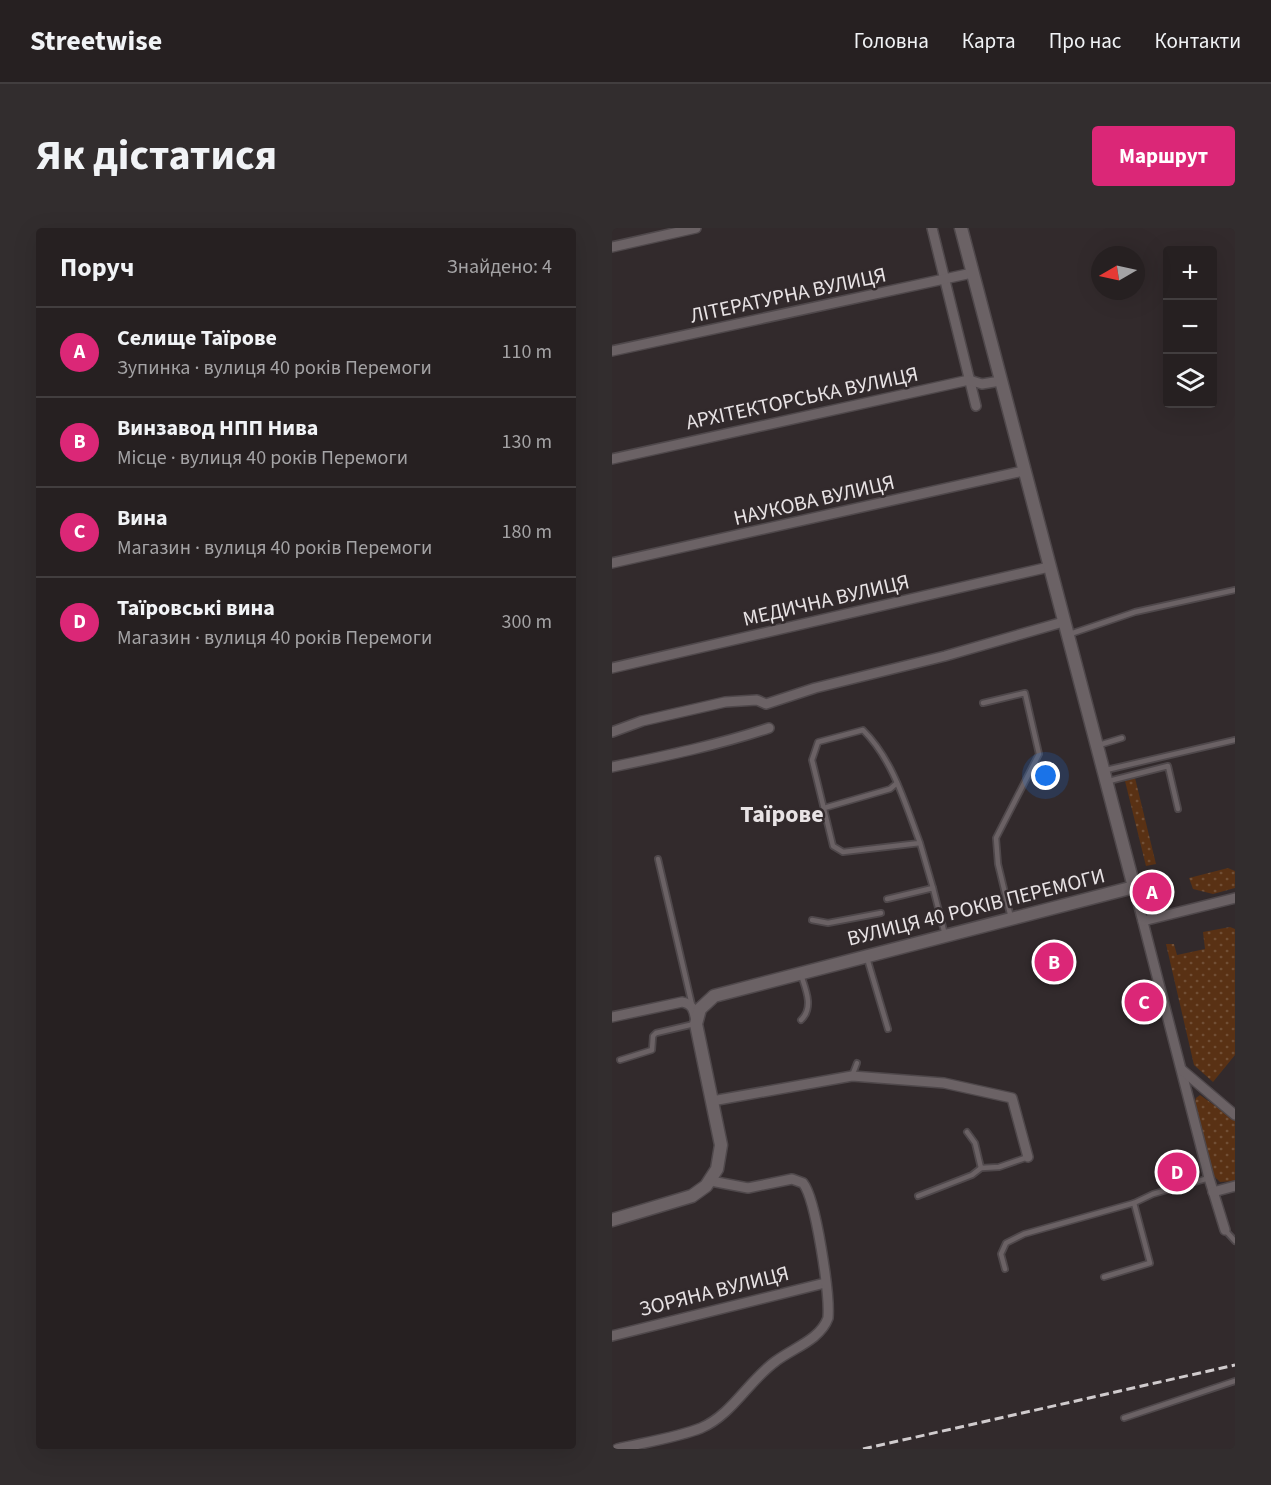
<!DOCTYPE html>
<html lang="uk">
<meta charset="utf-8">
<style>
:root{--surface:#262021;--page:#322d2e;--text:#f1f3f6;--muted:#a4a3a5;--line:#423e3f;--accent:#db2777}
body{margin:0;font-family:"Source Sans 3",sans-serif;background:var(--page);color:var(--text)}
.controls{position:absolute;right:18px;top:18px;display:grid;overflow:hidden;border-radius:6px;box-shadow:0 6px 24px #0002}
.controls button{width:54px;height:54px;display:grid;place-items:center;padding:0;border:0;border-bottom:2px solid var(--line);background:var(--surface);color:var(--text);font:30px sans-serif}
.compass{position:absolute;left:479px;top:18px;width:54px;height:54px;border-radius:50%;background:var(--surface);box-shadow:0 6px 24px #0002;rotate:261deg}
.you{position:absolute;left:434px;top:548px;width:21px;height:21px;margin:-15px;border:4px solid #fff;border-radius:50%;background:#1a73e8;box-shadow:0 0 0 9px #1a73e833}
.badge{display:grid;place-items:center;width:39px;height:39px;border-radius:50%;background:var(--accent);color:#fff;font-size:20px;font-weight:700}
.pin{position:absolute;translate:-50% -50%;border:3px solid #fff;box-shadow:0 2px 6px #0006}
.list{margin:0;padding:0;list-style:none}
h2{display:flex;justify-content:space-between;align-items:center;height:78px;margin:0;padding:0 24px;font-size:26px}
h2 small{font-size:20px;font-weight:400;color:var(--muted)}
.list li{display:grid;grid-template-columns:39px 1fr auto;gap:18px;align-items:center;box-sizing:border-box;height:90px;padding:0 24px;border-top:2px solid var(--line)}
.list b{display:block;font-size:22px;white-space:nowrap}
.list p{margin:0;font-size:20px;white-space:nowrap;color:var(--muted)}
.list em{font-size:20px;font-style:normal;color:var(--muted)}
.icon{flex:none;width:33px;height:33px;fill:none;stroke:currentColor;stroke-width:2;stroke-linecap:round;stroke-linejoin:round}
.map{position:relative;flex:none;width:623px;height:1221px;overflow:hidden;border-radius:6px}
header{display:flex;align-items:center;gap:36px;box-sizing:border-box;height:84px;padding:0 30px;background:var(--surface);border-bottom:2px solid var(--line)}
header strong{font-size:28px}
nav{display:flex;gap:33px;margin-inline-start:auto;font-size:21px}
.intro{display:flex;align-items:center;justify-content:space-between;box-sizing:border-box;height:144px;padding:0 36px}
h1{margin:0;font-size:42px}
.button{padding:15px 27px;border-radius:6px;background:var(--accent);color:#fff;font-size:21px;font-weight:700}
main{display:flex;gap:36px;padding:0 36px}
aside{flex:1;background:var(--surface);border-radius:6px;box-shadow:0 6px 24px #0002}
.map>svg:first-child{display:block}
</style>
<header>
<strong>Streetwise</strong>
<nav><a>Головна</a><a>Карта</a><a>Про нас</a><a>Контакти</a></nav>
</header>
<div class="intro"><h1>Як дістатися</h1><a class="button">Маршрут</a></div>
<main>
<aside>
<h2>Поруч<small>Знайдено: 4</small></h2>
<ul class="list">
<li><span class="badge">A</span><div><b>Селище Таїрове</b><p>Зупинка · вулиця 40 років Перемоги</p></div><em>110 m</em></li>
<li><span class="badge">B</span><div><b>Винзавод НПП Нива</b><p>Місце · вулиця 40 років Перемоги</p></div><em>130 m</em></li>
<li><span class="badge">C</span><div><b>Вина</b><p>Магазин · вулиця 40 років Перемоги</p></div><em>180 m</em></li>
<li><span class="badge">D</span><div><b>Таїровські вина</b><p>Магазин · вулиця 40 років Перемоги</p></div><em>300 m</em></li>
</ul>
</aside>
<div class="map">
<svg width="623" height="1221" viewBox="0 0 623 1221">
<defs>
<pattern id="grass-dots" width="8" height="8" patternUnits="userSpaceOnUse" patternTransform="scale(1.5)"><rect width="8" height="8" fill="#593114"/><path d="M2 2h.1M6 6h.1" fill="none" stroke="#714f36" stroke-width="1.8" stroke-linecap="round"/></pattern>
</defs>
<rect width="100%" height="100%" fill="#322a2c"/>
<!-- grass -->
<g fill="url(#grass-dots)">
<path d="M523,550l21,86 -10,2 -21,-85z"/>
<path d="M616,640l7,3v17l-22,6 -20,-5 -4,-11z"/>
<path d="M618,699l5,2v126l-22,27 -19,-17 -28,-121h8l3,11 28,-6 -2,-17z"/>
<path d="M588,867l35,25v61l-15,1 -7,-7 -18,-73 1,-4z"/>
</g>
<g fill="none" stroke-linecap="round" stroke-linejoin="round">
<!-- service casing -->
<g stroke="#4f484b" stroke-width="8">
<g id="service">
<path d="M458,406l65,-22 100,-22"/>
<path d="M371,475l42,-10 14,61 -43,84 2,26 13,54"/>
<path d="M487,517l23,-7"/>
<path d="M494,542l129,-30"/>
<path d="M497,553l59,-15 10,43"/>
<path d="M212,580l66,-19 7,-6"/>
<path d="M308,615c-15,-40 -27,-83 -57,-113l-45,12 -6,18 21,86 10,6 77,-9 13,45"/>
<path d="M46,631l34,146"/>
<path d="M275,671l46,-11 12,47"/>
<path d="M200,692l16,3 53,-10"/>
<path d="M255,730l21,71"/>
<path d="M189,792c13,-12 5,-30 0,-45"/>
<path d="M8,832l32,-10 1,-14 3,-3 38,-9"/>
<path d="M240,848l5,-13"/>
<path d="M355,904l8,11 6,25 18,-1 29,-10"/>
<path d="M306,968l54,-21 9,-7"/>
<path d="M613,1002l10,11"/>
<path d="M393,1041l-4,-15 5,-11 18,-9 110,-31 19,-9 56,-16"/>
<path d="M492,1049l46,-14 -16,-60"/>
<path d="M512,1190l111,-37"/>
</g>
</g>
<!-- minor casing -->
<g stroke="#4f484b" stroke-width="12">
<g id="minor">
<path d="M320,0l44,178"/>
<path d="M0,19l84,-19"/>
<path d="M0,123l360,-78"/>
<path d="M0,231l357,-79 13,4 18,-3"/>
<path d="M0,335l411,-92"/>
<path d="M0,440l437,-101"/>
<path d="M0,504l30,-11 83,-19 32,-2 9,4 49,-16 130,-32 118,-34"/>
<path d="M0,539c53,-11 106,-22 157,-39"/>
<path d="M522,659l75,291 16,52"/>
<path d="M531,693l92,-23"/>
<path d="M529,764l18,-5"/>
<path d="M0,789l70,-15c12,2 12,10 14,19"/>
<path d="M570,842l53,45"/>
<path d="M100,873l140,-25 92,7 68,15 16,59"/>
<path d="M601,964l22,-6"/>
<path d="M0,1108l213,-53"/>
<path d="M5,1221c25,-6 62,-12 84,-21 31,-13 48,-48 75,-67 17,-13 44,-21 52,-43 2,-23 -12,-119 -25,-135l-11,-4 -44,9 -37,-7"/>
</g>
</g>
<!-- tertiary casing -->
<g stroke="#4f484b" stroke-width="15">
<path id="tertiary" d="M0,992l80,-24 14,-10 11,-17 4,-24 -25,-121 4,-15 14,-13 420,-109 -173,-659"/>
</g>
<!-- service -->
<use href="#service" stroke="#6b6265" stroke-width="4.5"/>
<!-- minor -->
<use href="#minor" stroke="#6b6265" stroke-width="9"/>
<!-- tertiary -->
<use href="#tertiary" stroke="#6b6265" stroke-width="12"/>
<!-- rail -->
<path stroke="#d0cbcd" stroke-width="3" stroke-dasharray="9 4.5" stroke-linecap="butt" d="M251,1221l372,-84"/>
</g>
<g text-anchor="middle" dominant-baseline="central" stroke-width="5" stroke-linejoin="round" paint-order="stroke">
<!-- street labels -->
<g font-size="21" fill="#e8e3e5" stroke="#322a2c">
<text transform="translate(176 67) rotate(-12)">ЛІТЕРАТУРНА ВУЛИЦЯ</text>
<text transform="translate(190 170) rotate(-12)">АРХІТЕКТОРСЬКА ВУЛИЦЯ</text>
<text transform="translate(202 272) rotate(-13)">НАУКОВА ВУЛИЦЯ</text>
<text transform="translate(214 372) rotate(-13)">МЕДИЧНА ВУЛИЦЯ</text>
<text transform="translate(364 679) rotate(-14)">ВУЛИЦЯ 40 РОКІВ ПЕРЕМОГИ</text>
<text transform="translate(102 1063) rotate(-14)">ЗОРЯНА ВУЛИЦЯ</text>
</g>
<!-- quarter labels -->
<g font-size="24" font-weight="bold" fill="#e8e3e5" stroke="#322a2c">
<text x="170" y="586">Таїрове</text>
</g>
</g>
</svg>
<div class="controls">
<button>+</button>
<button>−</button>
<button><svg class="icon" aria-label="layers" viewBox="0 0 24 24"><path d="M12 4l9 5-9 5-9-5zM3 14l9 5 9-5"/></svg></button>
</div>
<svg class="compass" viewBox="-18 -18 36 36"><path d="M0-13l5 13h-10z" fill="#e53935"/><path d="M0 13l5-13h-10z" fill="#a4a3a5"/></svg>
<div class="you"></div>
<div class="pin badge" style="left:540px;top:664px">A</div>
<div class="pin badge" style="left:442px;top:734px">B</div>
<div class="pin badge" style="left:532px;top:774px">C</div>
<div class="pin badge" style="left:565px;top:944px">D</div>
</div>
</main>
